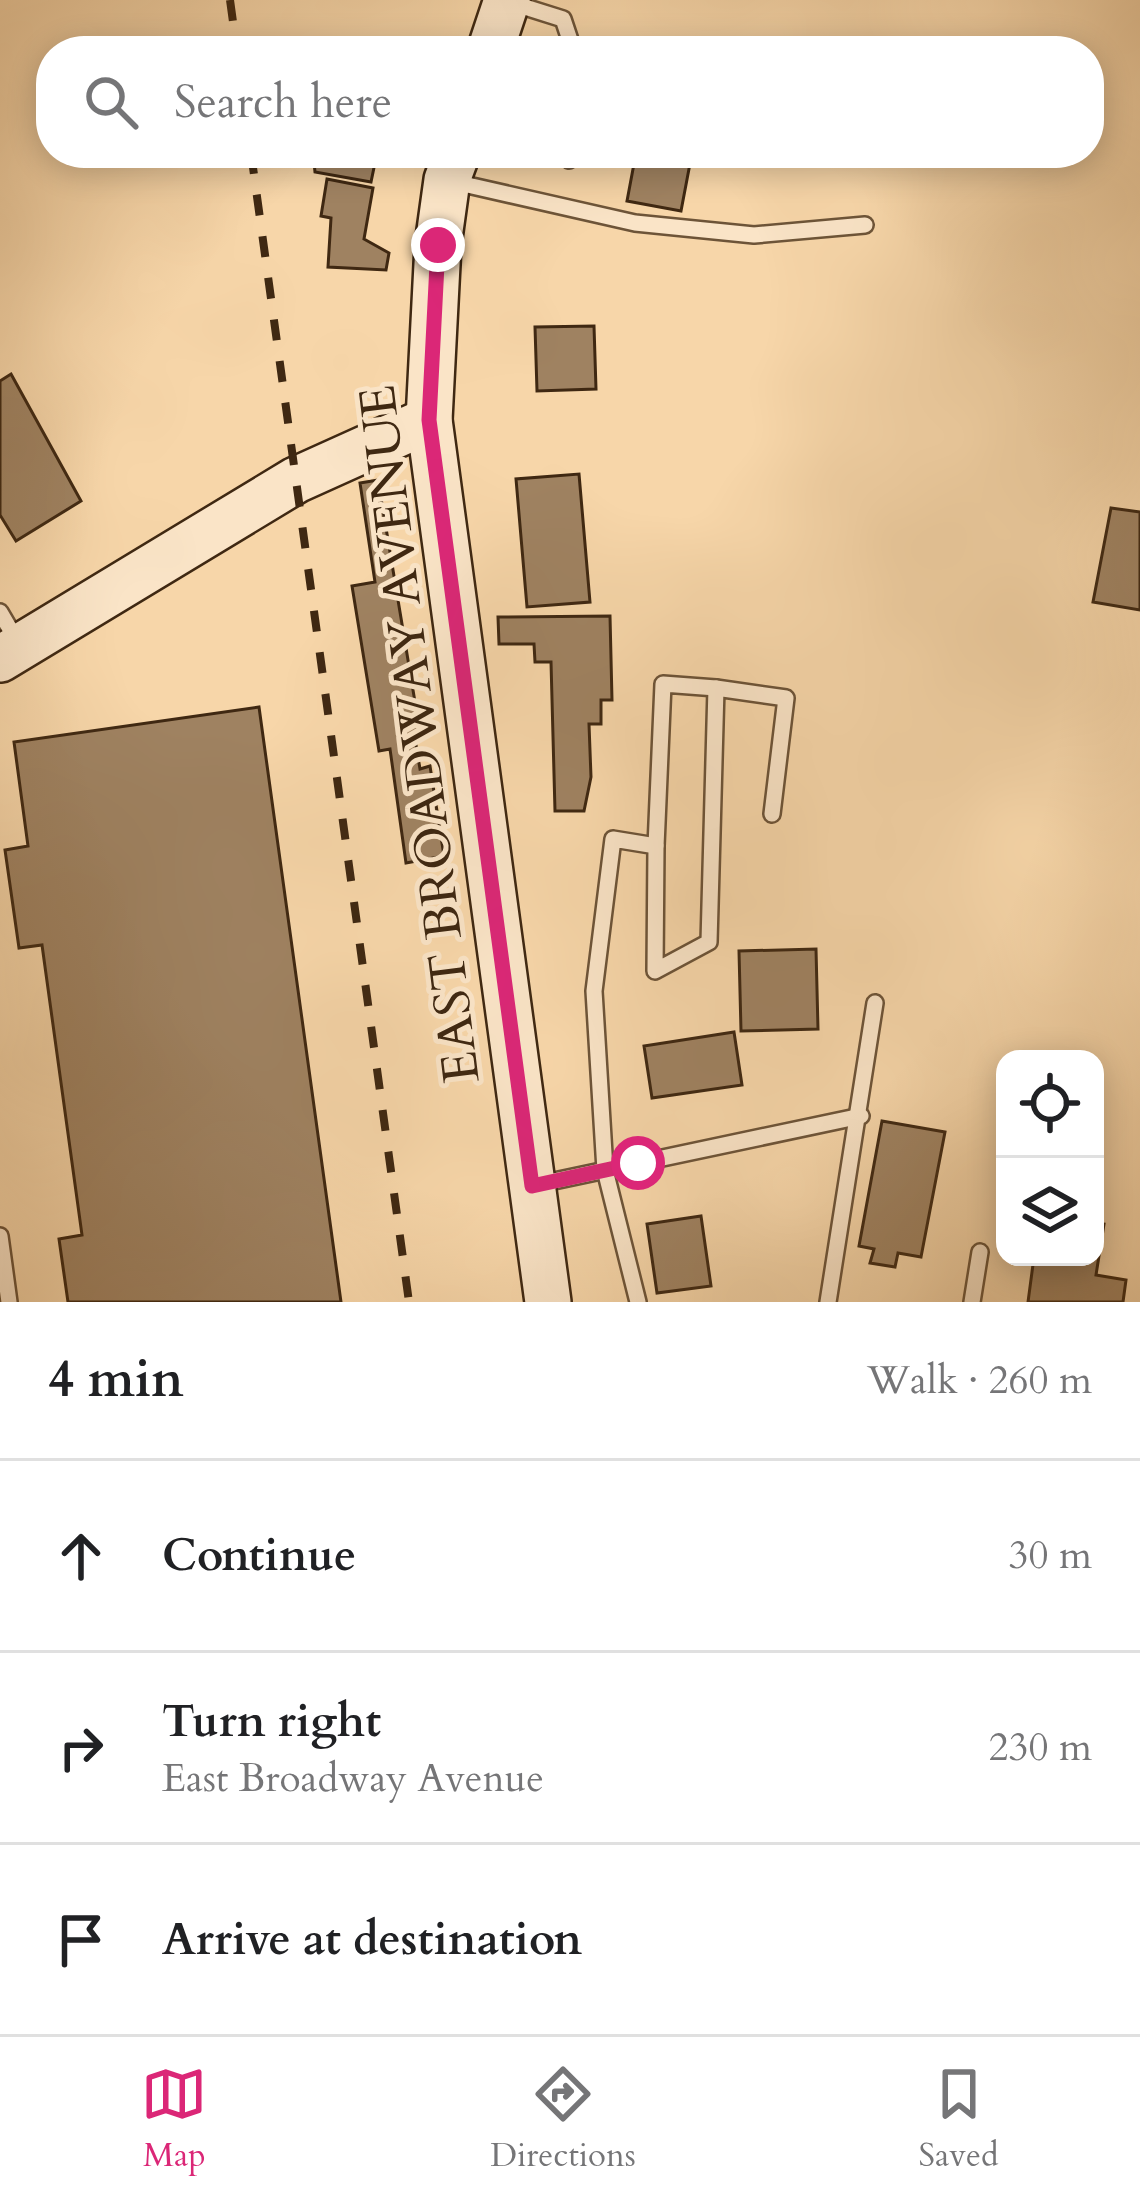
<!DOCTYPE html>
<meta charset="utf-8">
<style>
:root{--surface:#fff;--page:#f2f2f2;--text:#202124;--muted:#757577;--line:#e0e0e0;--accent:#db2777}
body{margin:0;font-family:Cardo,serif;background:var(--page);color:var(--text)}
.controls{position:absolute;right:36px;bottom:36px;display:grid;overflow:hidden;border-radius:24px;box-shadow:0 6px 30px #0003}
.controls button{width:108px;height:108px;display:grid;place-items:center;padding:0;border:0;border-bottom:3px solid var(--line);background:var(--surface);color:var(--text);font:60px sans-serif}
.stop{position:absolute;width:36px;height:36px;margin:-27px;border:9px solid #db2777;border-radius:50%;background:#fff}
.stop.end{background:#db2777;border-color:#fff;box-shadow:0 3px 12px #0008}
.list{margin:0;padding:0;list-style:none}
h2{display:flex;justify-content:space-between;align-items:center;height:156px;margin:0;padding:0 48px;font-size:51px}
h2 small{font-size:39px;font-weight:400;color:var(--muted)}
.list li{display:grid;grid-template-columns:78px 1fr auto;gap:36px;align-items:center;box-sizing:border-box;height:192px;padding:0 48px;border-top:3px solid var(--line)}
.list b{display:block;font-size:45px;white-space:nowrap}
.list p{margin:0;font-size:39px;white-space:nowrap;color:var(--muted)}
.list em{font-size:39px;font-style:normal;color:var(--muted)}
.icon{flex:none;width:66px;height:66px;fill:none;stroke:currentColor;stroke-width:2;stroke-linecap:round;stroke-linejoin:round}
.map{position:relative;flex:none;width:1140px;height:1302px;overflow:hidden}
.search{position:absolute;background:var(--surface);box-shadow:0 6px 30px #0003;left:36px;right:36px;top:36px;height:132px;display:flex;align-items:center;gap:30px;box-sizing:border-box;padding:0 42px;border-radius:48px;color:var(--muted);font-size:45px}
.sheet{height:732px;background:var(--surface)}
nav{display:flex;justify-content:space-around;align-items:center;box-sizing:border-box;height:168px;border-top:3px solid var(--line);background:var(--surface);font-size:33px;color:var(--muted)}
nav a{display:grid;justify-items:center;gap:6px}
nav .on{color:var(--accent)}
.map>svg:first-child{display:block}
</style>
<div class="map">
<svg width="1140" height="1302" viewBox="0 0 1140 1302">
<rect width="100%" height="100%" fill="#f7d6a9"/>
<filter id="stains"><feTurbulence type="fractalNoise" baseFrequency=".00167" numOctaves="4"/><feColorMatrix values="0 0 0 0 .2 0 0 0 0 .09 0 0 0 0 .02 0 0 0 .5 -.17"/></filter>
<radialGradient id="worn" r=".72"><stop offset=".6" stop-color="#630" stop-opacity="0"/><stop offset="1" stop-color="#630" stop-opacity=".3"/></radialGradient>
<!-- building -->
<g fill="#9f8261" stroke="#3f2812" stroke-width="3">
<path d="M595,40l68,8v3h-69z"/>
<path d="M313,153h64l-6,29 -56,-10z"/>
<path d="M636,153h56l-11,58 -54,-10z"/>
<path d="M327,179l46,9 -9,51 25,14 -3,17 -58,-3 3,-49 -10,-2z"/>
<path d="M594,326l2,63 -59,2 -2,-64z"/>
<path d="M11,374l70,127 -65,40 -16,-26v-134z"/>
<path d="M579,474l11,128 -63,5 -11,-128z"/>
<path d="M378,480l43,258 -6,1 5,30 10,-3 14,90 -38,7 -16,-114 -11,2 -27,-165 23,-4 -15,-99z"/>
<path d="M1111,508l29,4v98l-47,-8z"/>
<path d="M610,616l2,84h-11v24h-12l2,53 -7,34h-29l-4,-149h-16l-1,-18h-35l-1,-27z"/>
<path d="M259,707l82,595h-273l-9,-63 23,-4 -40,-290 -23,3 -14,-98 23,-4 -14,-104z"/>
<path d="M816,949l2,80 -77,2 -2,-80z"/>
<path d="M734,1032l8,53 -90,13 -8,-52z"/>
<path d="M882,1121l63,11 -24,125 -23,-4 -3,14 -25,-4 4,-14 -15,-3z"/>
<path d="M701,1216l10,70 -54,7 -10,-69z"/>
<path d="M1095,1223l9,1 -8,51 30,5 -3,22h-95l6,-45h61z"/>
</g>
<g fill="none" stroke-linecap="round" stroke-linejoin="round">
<!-- lane casing -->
<g stroke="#6d5438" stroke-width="20">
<g id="lane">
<path d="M509,2l54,17 7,21 -3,11"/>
<path d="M569,160l1,-7"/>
<path d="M450,181l185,42 119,12 111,-10"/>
<path d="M0,612l17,29"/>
<path d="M656,846l7,-162 53,4"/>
<path d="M535,1185l326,-69"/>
<path d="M0,1236l9,66"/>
<path d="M638,1302l-33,-132 -11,-179 19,-152 43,7 -1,125 54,-29 7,-254 70,10 -14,116"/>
<path d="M828,1302l47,-299"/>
<path d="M972,1302l8,-50"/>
</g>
</g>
<!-- secondary casing -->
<g stroke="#3f2812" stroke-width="50">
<g id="secondary">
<path d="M490,51l17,-51"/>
<path d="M457,153l-10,27 -9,65 -9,175 119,882"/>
<path d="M0,659l296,-179 133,-60"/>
</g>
</g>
<!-- lane -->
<use href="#lane" stroke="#fae4c7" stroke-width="15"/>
<!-- secondary -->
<use href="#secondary" stroke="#fae4c7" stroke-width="45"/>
<!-- rail -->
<g stroke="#3f2812" stroke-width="8" stroke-dasharray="21 21" stroke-linecap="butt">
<path d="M230,0l7,51"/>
<path d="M251,153l158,1149"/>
</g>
</g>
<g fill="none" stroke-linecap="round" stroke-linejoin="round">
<!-- route -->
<path stroke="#db2777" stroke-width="15" d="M438,245l-9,175 103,766 106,-23"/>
</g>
<g text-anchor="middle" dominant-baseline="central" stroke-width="10" stroke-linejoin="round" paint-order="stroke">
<!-- street labels -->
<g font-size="51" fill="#3f2812" stroke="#fae4c7">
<text transform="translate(420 734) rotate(-97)">EAST BROADWAY AVENUE</text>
</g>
</g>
<rect width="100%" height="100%" filter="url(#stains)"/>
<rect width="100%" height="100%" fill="url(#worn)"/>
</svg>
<div class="controls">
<button><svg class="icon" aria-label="locate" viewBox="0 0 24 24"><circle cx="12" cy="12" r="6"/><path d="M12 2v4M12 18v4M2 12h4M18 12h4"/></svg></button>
<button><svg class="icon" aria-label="layers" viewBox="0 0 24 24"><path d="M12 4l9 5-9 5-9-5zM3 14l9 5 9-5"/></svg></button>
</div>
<div class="stop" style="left:638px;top:1163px"></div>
<div class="stop end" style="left:438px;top:245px"></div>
<div class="search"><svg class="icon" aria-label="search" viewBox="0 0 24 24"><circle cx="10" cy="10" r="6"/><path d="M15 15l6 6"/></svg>Search here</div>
</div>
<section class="sheet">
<h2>4 min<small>Walk · 260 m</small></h2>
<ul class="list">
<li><svg class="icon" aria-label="ahead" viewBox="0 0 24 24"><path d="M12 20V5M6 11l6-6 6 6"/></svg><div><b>Continue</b></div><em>30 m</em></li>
<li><svg class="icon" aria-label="right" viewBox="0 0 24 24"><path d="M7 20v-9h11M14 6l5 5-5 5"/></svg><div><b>Turn right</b><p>East Broadway Avenue</p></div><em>230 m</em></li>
<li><svg class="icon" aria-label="arrive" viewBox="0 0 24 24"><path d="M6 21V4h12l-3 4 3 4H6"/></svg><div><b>Arrive at destination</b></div></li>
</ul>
</section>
<nav>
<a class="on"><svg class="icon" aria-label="map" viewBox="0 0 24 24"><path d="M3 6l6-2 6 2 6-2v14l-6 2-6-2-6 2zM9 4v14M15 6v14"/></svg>Map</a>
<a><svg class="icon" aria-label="directions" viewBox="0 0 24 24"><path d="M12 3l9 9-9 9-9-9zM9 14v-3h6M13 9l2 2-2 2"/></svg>Directions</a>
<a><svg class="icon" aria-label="saved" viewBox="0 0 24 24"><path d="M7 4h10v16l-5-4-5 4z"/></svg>Saved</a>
</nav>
